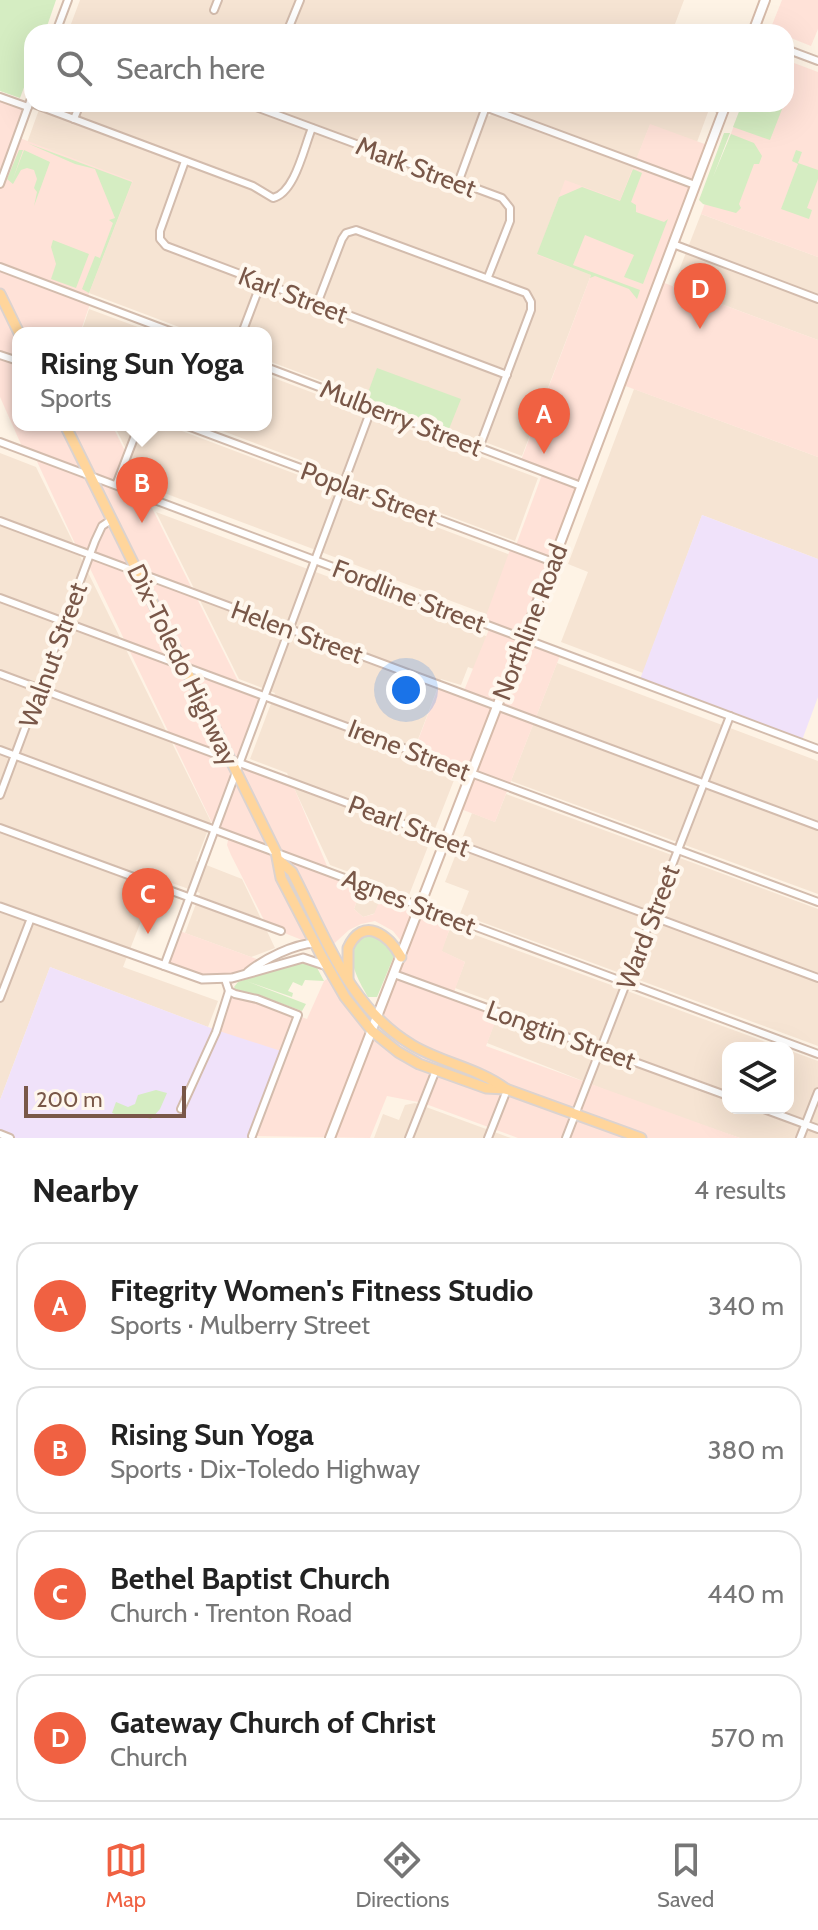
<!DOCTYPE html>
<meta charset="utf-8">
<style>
:root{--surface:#fff;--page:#f6f6f6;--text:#222;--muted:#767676;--line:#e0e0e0;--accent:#f06142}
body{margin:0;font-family:Cabin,sans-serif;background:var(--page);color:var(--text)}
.controls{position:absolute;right:24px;bottom:24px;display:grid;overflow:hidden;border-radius:16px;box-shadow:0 8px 32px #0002}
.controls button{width:72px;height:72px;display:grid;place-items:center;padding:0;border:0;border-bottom:2px solid var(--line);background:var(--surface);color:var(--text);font:40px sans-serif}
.scale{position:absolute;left:24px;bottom:20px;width:162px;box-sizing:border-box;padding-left:8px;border:4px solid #795748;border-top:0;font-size:22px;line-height:28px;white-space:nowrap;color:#795748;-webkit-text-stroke:6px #fff7ed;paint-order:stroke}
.you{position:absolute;left:406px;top:690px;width:28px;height:28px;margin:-20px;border:6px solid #fff;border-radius:50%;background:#1a73e8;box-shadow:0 0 0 12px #1a73e833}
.badge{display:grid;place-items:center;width:52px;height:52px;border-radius:50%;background:var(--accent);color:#fff;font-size:26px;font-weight:700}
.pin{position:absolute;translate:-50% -66px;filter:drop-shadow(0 2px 4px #0008)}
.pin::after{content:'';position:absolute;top:42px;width:28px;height:24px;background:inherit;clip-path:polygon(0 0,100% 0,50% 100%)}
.popup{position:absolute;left:12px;top:327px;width:260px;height:104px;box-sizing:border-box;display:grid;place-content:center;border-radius:16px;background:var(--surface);filter:drop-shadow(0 2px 6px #0005);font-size:26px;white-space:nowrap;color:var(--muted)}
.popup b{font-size:30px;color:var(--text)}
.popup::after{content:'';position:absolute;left:50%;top:100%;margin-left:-16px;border:16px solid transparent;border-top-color:var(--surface)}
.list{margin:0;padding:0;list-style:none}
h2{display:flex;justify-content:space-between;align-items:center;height:104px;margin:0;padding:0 32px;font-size:34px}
h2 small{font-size:26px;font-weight:400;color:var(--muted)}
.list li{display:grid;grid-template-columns:52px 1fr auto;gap:24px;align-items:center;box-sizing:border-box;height:128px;margin:0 16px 16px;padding:0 16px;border:2px solid var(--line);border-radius:24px}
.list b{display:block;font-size:30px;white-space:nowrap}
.list p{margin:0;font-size:26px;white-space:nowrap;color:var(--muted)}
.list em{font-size:26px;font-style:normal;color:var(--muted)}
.icon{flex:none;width:44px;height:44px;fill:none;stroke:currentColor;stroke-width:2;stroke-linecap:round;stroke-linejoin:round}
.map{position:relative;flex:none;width:818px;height:1138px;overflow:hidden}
.search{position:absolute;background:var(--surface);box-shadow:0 8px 32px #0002;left:24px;right:24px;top:24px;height:88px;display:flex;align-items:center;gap:20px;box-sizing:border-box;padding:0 28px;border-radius:24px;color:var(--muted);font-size:30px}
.sheet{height:680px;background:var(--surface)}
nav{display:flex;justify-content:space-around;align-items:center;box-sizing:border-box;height:112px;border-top:2px solid var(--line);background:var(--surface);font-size:22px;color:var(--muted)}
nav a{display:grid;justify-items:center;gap:4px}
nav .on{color:var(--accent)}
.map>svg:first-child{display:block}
</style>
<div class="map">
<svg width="818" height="1138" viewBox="0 0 818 1138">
<rect width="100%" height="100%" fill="#fef3e5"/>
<!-- residential -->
<g fill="#f6e4d3">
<path d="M80,0h604l-9,24 2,8h-609z"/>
<path d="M41,104h415l34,12 4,-9 -6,-3h223l-14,38 -47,-17 -30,76 -55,-20 26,94 -69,181 -256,-96v-27h-71l-106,-40 43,-112 -105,-38z"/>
<path d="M701,214l117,43v83l-145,-54z"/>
<path d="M89,309l65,24h-73z"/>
<path d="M266,375l272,103 -23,63 -308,-116h59z"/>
<path d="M634,389l184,68v102l-116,-44 -59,158 -82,-31 27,-70 -20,-8z"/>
<path d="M114,425h52l347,131 -22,60 -364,-137 6,-16z"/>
<path d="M0,453l36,14 175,355 -15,39 46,18 33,69 -24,9 -66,-24 15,-40 -42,-15 -35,89 95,34 -10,26 -158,-60 -50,133z"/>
<path d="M156,512l351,132 -13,32 -26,-9 -7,18 -20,-6 -30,79 45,17 -47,120 -24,-9 -9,27 -13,4 -9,-8 11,-31 -35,-13 -43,-92 -37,-14 25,-66 -36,-14z"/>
<path d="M557,663l261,98v133l-307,-113z"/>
<path d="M506,794l312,115v137l-358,-132 9,-23 -24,-9 27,-69 23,9z"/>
<path d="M451,926l331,122h-54v60h60v-58l30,11v77h-78l-99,-34 -154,-61 14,-38 -46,-17 10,-26 -24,-11z"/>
<path d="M415,1103l96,35h-137l9,-24 16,6 6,-15z"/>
</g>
<!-- commercial -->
<g fill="#ffe2d8">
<path d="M782,0h36v29l-7,17 -25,-10v-4l-16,-2z"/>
<path d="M786,60l32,12v185l-117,-43 41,-110h44z"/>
<path d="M0,97l28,10 -11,30 116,44 -46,118 4,2 -11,32h-62v92h94l15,30 -10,30 29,11 95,191 24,9 -25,67 52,20 38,90 32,12 -8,24 9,8 11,-3 9,-22 70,27 -11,32 23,11 -12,33 46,17 -13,34 254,92h-222l-95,-35 -36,-7 -17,42 -118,-2 -36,-106 13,-39 78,28 17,-38 8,-5 40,54 33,-84 -12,-15 -18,-10 -14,3 -12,6 -22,20 -60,-24 -36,-71 -4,-10 2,-10 -14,-6 -128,-267 3,-7 -12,-5 -44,-95 -10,-4 -24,-54z"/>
<path d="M650,124l60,22 -51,135 159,59v117l-198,-73 -96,254 37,15 -66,169 -37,-14 13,-35 -57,-22 25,-66 24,8 27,-66 -7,-3 28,-77 4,1 28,-76 -23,-9 71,-188 -54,-20 28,-75 55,20z"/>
<path d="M177,930l88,32 -45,18 -56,-14z"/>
</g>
<!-- education -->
<g fill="#f0e2fa">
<path d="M702,515l116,44v138l-17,46 -162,-61z"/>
<path d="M50,967l166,63 68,22 -31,84 5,2h-248l-10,-4v-34z"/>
</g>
<!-- green -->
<g fill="#d5edc2">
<path d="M0,0h56l-11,32h-13v34l-12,32 -20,-7z"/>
<path d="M742,104h42l-14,36 -37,-13z"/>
<path d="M724,133h6l-17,44 18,-43 23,9 8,13 -3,8h-5l-15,40 2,4 -5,5 -33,-9 -4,-4z"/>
<path d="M27,143l105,39 -43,111 -7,-4 13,-33 5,2 13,-35 -4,-3 6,-2 -20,-49 -20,-5z"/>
<path d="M19,150h4l-10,29 11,-29 26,12 -16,44 3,-14 -3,-4 3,-9 -3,-9 -7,-2 -6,2 -8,14 -6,-5z"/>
<path d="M796,150l6,2 -4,11 20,7v9l-11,29 5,2 -3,9 -28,-10 17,-45 -6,-3z"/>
<path d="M633,169l9,4 -11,29 5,3v7l28,10 4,-3 -25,65 -19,-7 10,-22 -49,-20 -12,30 67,25 -3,9 -8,-10 -34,-13 -5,2 1,-3 -54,-21 22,-57 23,-10 38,14z"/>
<path d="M53,240l36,14 -13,34 -25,-9 5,-15 -5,-17z"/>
<path d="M377,368l84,31 -12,30 -83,-31z"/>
<path d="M376,933l18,16v7l-17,41h-9c-13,-22 -32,-57 8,-64z"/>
<path d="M301,961l14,3 9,17 -19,-1 -3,6 -9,-4 -5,9 5,2 -1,4 -46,-16 60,23 -4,7 -41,-15 -23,-3 -4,-6 4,-5z"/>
<path d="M156,1090l11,3 -7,16 -9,10c-13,-4 -26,0 -39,-6l4,-11 12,5 7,-3 3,-9z"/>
</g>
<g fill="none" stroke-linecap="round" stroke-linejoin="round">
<!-- minor casing -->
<g stroke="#d3bcad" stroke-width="10">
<g id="minor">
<path d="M214,10l4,-10"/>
<path d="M56,32l12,-32"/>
<path d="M287,32l13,-32"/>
<path d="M786,49l32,12"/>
<path d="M0,97l28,10"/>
<path d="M34,104l219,82 20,12c22,-5 31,-51 39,-70"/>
<path d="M248,104l254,94 8,10v13l-22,56"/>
<path d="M477,104l218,81"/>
<path d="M708,104l16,6"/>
<path d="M74,119l6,-15"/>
<path d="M185,161l-25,70v8l6,7 341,129"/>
<path d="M458,183l29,-79"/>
<path d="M0,184l32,-88"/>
<path d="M673,244l145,55"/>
<path d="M0,267l175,66"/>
<path d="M317,304l25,-65 4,-6 10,-3 170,63 5,9v8l-52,138"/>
<path d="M242,333l19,-50"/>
<path d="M0,355l18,6"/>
<path d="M266,367l315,119"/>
<path d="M185,425l368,137"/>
<path d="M0,442l818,307"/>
<path d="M116,485l23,-60"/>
<path d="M0,521l818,305"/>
<path d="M0,598l818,304"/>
<path d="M0,674l818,304"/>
<path d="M0,750l818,304"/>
<path d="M0,795l95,-254 7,-15 9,-6"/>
<path d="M0,828l281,103"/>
<path d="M164,966l208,-559"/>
<path d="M394,974l334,122"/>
<path d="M225,979l4,12 6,3 22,5 41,16 -46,121"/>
<path d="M0,998l31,-80"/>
<path d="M761,1108l57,21"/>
<path d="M181,1109l35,-77 13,-41"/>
<path d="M0,1134l10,4"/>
<path d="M409,1138l27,-68"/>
<path d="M488,1138l19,-48"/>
<path d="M566,1138l164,-422"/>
<path d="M800,1138l18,-46"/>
</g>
</g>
<!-- tertiary casing -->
<g stroke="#d3bcad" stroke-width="11">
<g id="tertiary">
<path d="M0,907l202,72 30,-1 71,-20 24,8"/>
<path d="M248,972c16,-13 46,-28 67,-29"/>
</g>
</g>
<!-- secondary casing -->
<g stroke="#d6bbaa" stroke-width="12">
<g id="secondary">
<path d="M753,32l12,-32"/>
<path d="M330,1138l221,-571 175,-463"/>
</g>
</g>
<!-- primary casing -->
<g stroke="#dcd3cf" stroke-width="13">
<g id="primary">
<path d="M0,294l19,39"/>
<path d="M65,425l211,427 5,26 41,79 23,40 27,34 26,21 21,12 67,24 20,1"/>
<path d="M280,861l12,11c33,63 56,135 120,173 30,18 66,23 94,44l135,49"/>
<path d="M348,979v-31c15,-33 41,-13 53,9"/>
</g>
</g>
<!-- minor -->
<use href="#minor" stroke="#fff" stroke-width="6"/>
<!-- tertiary -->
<use href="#tertiary" stroke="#fff" stroke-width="7"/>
<!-- secondary -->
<use href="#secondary" stroke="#fff" stroke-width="8"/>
<!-- primary -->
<use href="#primary" stroke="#ffd59b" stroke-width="9"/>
</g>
<g text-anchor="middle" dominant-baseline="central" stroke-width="8" stroke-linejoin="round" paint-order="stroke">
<!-- street labels -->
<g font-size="26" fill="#795748" stroke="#fff7ed">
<text transform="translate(416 167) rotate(21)">Mark Street</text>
<text transform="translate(293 295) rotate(21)">Karl Street</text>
<text transform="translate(401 418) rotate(21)">Mulberry Street</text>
<text transform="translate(369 494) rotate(20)">Poplar Street</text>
<text transform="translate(409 596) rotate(21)">Fordline Street</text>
<text transform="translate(530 622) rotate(-69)">Northline Road</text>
<text transform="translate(297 632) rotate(20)">Helen Street</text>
<text transform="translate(53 655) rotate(-70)">Walnut Street</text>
<text transform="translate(183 665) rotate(64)">Dix-Toledo Highway</text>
<text transform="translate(409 750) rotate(21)">Irene Street</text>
<text transform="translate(409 826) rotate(21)">Pearl Street</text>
<text transform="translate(409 902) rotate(21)">Agnes Street</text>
<text transform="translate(648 927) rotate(-69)">Ward Street</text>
<text transform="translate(561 1035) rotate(20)">Longtin Street</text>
</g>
</g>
</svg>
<div class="controls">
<button><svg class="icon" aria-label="layers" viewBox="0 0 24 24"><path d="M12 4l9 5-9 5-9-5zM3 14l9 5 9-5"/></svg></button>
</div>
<div class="scale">200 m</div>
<div class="you"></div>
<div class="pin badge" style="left:544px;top:454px">A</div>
<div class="pin badge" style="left:142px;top:523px">B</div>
<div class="popup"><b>Rising Sun Yoga</b>Sports</div>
<div class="pin badge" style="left:148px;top:934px">C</div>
<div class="pin badge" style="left:700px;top:329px">D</div>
<div class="search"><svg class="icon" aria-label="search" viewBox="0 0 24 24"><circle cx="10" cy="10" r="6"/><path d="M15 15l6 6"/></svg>Search here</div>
</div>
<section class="sheet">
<h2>Nearby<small>4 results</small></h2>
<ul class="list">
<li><span class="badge">A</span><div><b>Fitegrity Women's Fitness Studio</b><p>Sports · Mulberry Street</p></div><em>340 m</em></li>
<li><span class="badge">B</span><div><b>Rising Sun Yoga</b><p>Sports · Dix-Toledo Highway</p></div><em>380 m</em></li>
<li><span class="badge">C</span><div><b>Bethel Baptist Church</b><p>Church · Trenton Road</p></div><em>440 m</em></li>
<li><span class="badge">D</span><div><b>Gateway Church of Christ</b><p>Church</p></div><em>570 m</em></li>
</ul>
</section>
<nav>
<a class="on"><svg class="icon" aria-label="map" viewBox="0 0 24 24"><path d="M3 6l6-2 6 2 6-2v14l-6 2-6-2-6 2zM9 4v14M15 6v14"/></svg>Map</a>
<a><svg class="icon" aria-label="directions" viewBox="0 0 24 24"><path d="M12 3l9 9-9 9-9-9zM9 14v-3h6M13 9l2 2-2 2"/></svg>Directions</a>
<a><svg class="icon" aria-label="saved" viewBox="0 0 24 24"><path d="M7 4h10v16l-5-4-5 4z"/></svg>Saved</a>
</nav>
